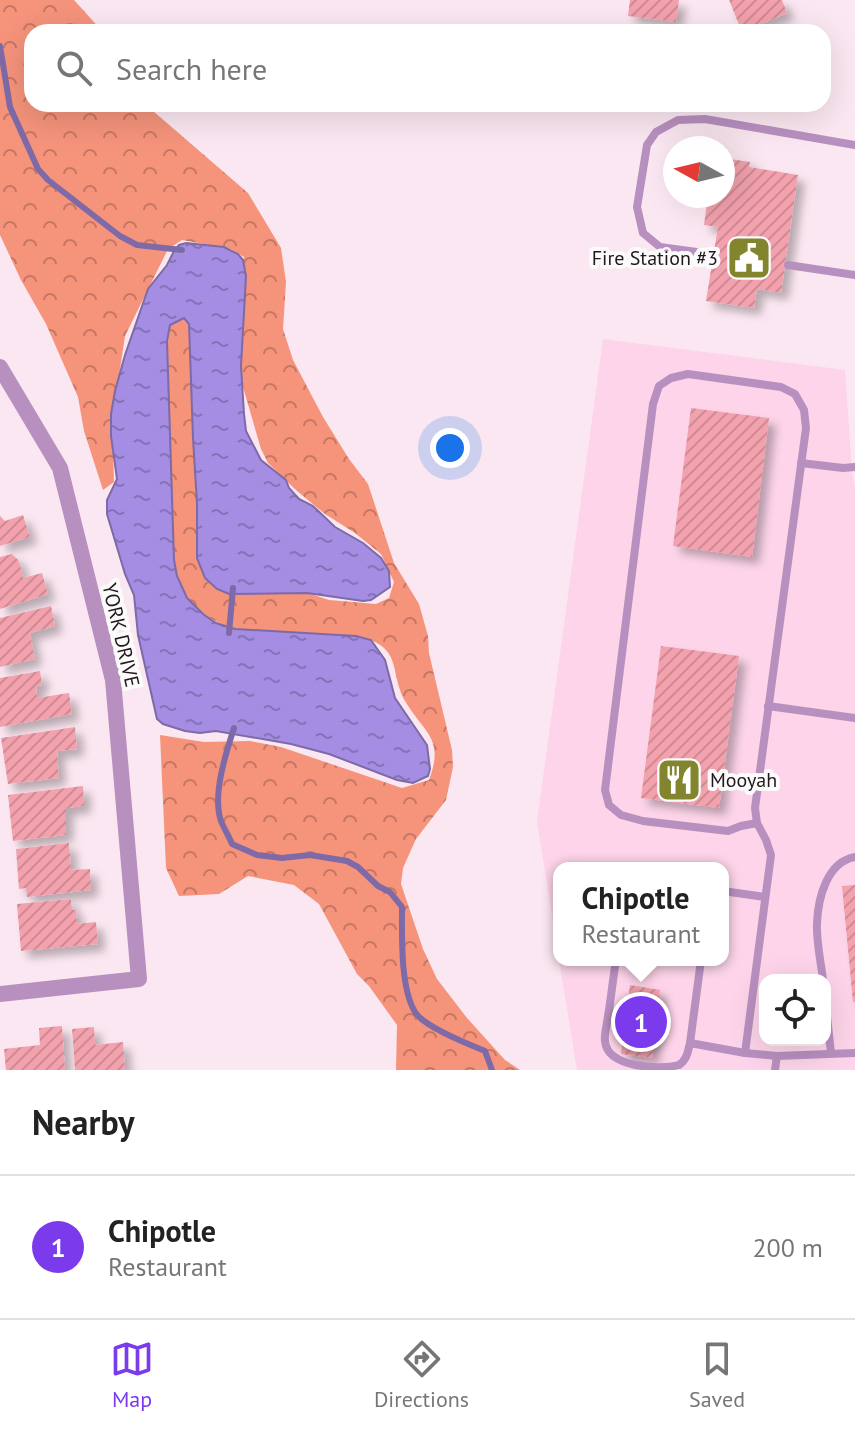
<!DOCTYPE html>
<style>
:root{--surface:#fff;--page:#f6f6f6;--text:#222;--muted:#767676;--line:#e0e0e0;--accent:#7c3aed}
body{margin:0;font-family:"PT Sans",sans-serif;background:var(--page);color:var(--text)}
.controls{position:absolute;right:24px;bottom:24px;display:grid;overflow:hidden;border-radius:16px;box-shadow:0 8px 32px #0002}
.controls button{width:72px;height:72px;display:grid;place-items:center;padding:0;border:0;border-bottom:2px solid var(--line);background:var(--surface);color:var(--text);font:40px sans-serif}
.compass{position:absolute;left:663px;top:136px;width:72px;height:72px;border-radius:50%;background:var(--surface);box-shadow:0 8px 32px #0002;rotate:278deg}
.you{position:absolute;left:450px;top:448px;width:28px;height:28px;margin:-20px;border:6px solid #fff;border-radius:50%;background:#1a73e8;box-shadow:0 0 0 12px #1a73e833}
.badge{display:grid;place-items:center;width:52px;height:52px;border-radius:50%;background:var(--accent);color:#fff;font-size:26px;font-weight:700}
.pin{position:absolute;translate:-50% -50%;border:4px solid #fff;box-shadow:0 2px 8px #0006}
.popup{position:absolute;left:553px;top:862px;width:176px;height:104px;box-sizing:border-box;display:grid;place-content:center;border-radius:16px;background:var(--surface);filter:drop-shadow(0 2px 6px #0005);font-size:26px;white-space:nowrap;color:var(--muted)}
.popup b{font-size:30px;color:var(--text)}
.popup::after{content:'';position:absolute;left:50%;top:100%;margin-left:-16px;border:16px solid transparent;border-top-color:var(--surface)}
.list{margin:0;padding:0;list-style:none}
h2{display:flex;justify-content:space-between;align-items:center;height:104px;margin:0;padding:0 32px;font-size:34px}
h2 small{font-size:26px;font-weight:400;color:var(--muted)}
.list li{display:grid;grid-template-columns:52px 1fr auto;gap:24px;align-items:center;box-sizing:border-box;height:144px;padding:0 32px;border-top:2px solid var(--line)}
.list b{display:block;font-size:30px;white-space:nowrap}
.list p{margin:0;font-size:26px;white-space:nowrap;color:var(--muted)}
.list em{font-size:26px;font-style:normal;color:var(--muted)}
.icon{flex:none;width:44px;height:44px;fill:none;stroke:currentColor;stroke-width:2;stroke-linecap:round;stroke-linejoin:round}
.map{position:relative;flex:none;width:855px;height:1070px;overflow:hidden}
.search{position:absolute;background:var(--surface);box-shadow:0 8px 32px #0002;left:24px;right:24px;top:24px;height:88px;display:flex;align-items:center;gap:20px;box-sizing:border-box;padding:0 28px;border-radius:24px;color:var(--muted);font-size:30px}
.sheet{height:248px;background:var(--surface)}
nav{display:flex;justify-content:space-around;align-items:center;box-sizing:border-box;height:112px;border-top:2px solid var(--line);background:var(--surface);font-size:22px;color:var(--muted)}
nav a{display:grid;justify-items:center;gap:4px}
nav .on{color:var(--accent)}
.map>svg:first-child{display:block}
</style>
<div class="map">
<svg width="855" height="1070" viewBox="0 0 855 1070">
<defs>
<pattern id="forest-crowns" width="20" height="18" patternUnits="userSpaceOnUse" patternTransform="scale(2)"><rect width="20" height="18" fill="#f5937b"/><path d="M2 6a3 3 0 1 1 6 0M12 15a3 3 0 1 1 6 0" fill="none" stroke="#c67764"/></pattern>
<pattern id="water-ripples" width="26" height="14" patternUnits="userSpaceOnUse" patternTransform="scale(2)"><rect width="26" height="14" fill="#a48de2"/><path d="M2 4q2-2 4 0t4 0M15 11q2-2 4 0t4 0" fill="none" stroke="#8572b7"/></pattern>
<pattern id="building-hatch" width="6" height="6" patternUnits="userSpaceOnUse" patternTransform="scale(2)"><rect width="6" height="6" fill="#f3a1ad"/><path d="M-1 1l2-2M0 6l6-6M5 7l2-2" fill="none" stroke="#d08a94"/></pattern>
<filter id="shadow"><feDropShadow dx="7" dy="7" stdDeviation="4" flood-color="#0004"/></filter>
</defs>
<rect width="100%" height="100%" fill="#fbe7f1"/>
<!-- built -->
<path fill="#fdd4e9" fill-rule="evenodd" d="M603,339l242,31 7,101 3,16v583h-278l-18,-110h164v-92h-164v90l-22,-136zM765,980h60v60h-60z"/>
<!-- forest -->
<path fill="url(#forest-crowns)" d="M0,0h74l29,32h-71v72h113l103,89 33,55 5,34 -3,47 10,31 30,57 26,42 19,25 26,79 25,41 9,32 1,17 23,97 1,17 -7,33 -30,39 -13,29 -2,16 22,65 14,30 30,39 38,42 15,10h-124l1,-45 -28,-39 -12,-12 -38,-70 -25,-19 -46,-9 -29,18 -40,2 -13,-28 -6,-133 44,7 46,-1 31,6 121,41 27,-8c16,-42 -5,-47 -24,-79 -16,-30 -2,-52 -43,-64l-127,-8c-38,-13 -53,-29 -61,-69l-7,-219 3,-16 14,-7 5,6c3,78 8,156 8,234l32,36 79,-1 21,7 47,4 13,-6 5,-16 -13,-28 -26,-21 -30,-19 -28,-23 -29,-28 -7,-14 -18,-62 -6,-55 7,-75 -13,-8 -49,-9 -14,9 -43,87 -13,86 2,60 -11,8 -19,-59 -6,-34 -32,-73 -25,-44 -21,-45z"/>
<!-- water -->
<path fill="url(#water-ripples)" stroke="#7d6aa7" stroke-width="2" d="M186,243l38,4 14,7 5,6 3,16 -5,90 3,48 2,17 15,29 25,20 3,8 10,11 14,7 22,21 28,16 18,15 8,13 1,16 -19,13 -8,1 -56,-8 -78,1 -12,-5 -12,-11 -8,-20v-54l-4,-66 -4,-114 -5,-6 -14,7 -3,16 7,219 3,16 10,22 16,16 13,9 19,6 121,7 15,4 14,20 10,38 32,47 3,24 -2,7 -15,7 -16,-3 -68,-26 -38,-10 -75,-13 -16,2 -15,-2 -22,-7 -6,-5 -19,-84 -4,-40 -9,-21 -18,-60v-14l10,-21 -6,-43v-22l4,-23 10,-36 23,-66 19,-24 7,-14 5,-6z"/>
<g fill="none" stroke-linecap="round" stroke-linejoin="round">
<!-- stream -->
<g stroke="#7d6aa7" stroke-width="6">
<path d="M0,46l10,61 28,62 10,11 72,56 17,9 45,5"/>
<path d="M229,633l4,-45"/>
<path d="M234,728c-8,25 -22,67 -13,93 3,8 8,15 11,23l25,11 25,3 28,-3 37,6 11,6 20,19 12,6 12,15c0,28 -2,80 13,105 9,15 53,32 70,39l7,19"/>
</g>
</g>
<!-- building -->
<g fill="url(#building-hatch)" filter="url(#shadow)">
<path d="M630,0h49l-3,22 -48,-6z"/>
<path d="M729,0h53l5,13 -45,19z"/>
<path d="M723,158l27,4 -1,5 49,8 -17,118 -24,-4 -3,19 -48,-7 12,-74 -14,-2 4,-29h15z"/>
<path d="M691,408l78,10 -17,139 -79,-11z"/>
<path d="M23,515l7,22 -30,9v-30l5,5z"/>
<path d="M12,554l7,7 4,17 19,-5 6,21 -48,15v-52z"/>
<path d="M51,606l4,20 -25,7 5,26 -35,8v-49z"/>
<path d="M661,646l78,10 -20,152 -78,-10z"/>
<path d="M40,671l2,14 -6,1 1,12 32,-5 3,21 -72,13v-49z"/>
<path d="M75,727l2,22 -20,2 2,27 -51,6 -7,-46z"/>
<path d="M83,786l1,20 -18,2v27l-53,6 -5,-46z"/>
<path d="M69,843l2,27 19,-1 1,21 -64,7 -1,-9 -7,1 -3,-40z"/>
<path d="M855,885v117h-2l-11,-116z"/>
<path d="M71,899l1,11h4l1,14 19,-2 2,22 -77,7 -4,-47z"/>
<path d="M630,985l30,5 -8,68 -31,-4z"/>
<path d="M62,1026l3,44h-59l-2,-21 36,-4 -1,-17z"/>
<path d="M94,1027l1,18 28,-3 2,28h-50l-3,-41z"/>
</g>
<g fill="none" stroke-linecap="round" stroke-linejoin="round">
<!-- lane -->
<g stroke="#b890c0" stroke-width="8">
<path d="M704,253l-44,-6 -17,-14 -6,-26 10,-62 9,-13 22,-12 27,-1 150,26"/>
<path d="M788,265l67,10"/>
<path d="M801,463l42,5 12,-1"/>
<path d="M768,706l87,12"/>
<path d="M757,823l-16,3 -13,5 -85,-10 -22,-6 -12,-10 -4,-15 48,-386 6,-18 12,-8 17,-4 93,13 14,7 9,16 2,18 -51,380 2,15 9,17 5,15 -26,198 32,3"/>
<path d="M723,891l42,6"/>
<path d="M616,960c-3,19 -5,38 -8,56 -1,8 -4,18 -3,25 2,27 55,29 74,24 8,-5 9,-14 11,-22"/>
<path d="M701,960l-11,83 55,10"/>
<path d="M823,980c-2,-18 -7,-39 -6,-57 1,-25 10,-61 38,-66"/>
<path d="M825,998l6,55"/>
<path d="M775,1070l2,-14 78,-3"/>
</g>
<!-- street -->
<path stroke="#b890c0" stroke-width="16" d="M0,367l60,101 53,212 26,299 -139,15"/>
</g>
<!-- icons -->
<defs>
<g id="civic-square" transform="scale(2.3)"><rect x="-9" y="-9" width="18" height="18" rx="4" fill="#83842e" stroke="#fbfbfb"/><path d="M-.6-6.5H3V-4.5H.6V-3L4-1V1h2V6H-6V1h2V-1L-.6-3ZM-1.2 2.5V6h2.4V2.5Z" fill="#fff"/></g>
<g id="restaurant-square" transform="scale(2.3)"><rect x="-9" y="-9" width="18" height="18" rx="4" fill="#83842e" stroke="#fbfbfb"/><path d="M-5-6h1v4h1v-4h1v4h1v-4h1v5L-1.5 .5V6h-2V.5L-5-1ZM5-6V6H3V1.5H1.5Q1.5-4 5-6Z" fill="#fff"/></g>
</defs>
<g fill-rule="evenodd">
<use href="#civic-square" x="749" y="258"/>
<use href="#restaurant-square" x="679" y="780"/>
</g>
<g text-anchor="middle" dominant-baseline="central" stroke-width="8" stroke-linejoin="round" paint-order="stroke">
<!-- poi labels -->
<g font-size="20" fill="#22171d" stroke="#fbfbfb" text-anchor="end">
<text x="718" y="258">Fire Station #3</text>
<text x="710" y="780" text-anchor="start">Mooyah</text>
</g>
<!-- street labels -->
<g font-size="20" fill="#22171d" stroke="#fbfbfb">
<text transform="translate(121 635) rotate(77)">YORK DRIVE</text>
</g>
</g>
</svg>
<div class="controls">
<button><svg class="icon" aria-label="locate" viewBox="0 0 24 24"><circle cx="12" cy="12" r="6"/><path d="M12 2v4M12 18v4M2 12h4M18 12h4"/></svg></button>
</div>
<svg class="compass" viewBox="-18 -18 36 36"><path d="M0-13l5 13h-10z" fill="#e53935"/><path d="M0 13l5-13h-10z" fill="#767676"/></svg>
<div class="you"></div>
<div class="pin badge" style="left:641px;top:1022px">1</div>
<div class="popup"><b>Chipotle</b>Restaurant</div>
<div class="search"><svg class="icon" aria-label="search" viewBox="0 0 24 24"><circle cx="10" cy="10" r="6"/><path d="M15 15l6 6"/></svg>Search here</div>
</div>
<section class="sheet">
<h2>Nearby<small></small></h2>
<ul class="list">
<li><span class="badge">1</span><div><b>Chipotle</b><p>Restaurant</p></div><em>200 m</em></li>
</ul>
</section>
<nav>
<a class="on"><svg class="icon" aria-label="map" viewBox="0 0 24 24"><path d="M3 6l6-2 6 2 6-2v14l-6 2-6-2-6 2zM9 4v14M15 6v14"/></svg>Map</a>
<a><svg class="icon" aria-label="directions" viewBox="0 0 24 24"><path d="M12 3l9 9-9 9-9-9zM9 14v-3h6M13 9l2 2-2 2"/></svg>Directions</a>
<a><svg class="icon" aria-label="saved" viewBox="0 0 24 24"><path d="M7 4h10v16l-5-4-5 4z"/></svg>Saved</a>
</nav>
